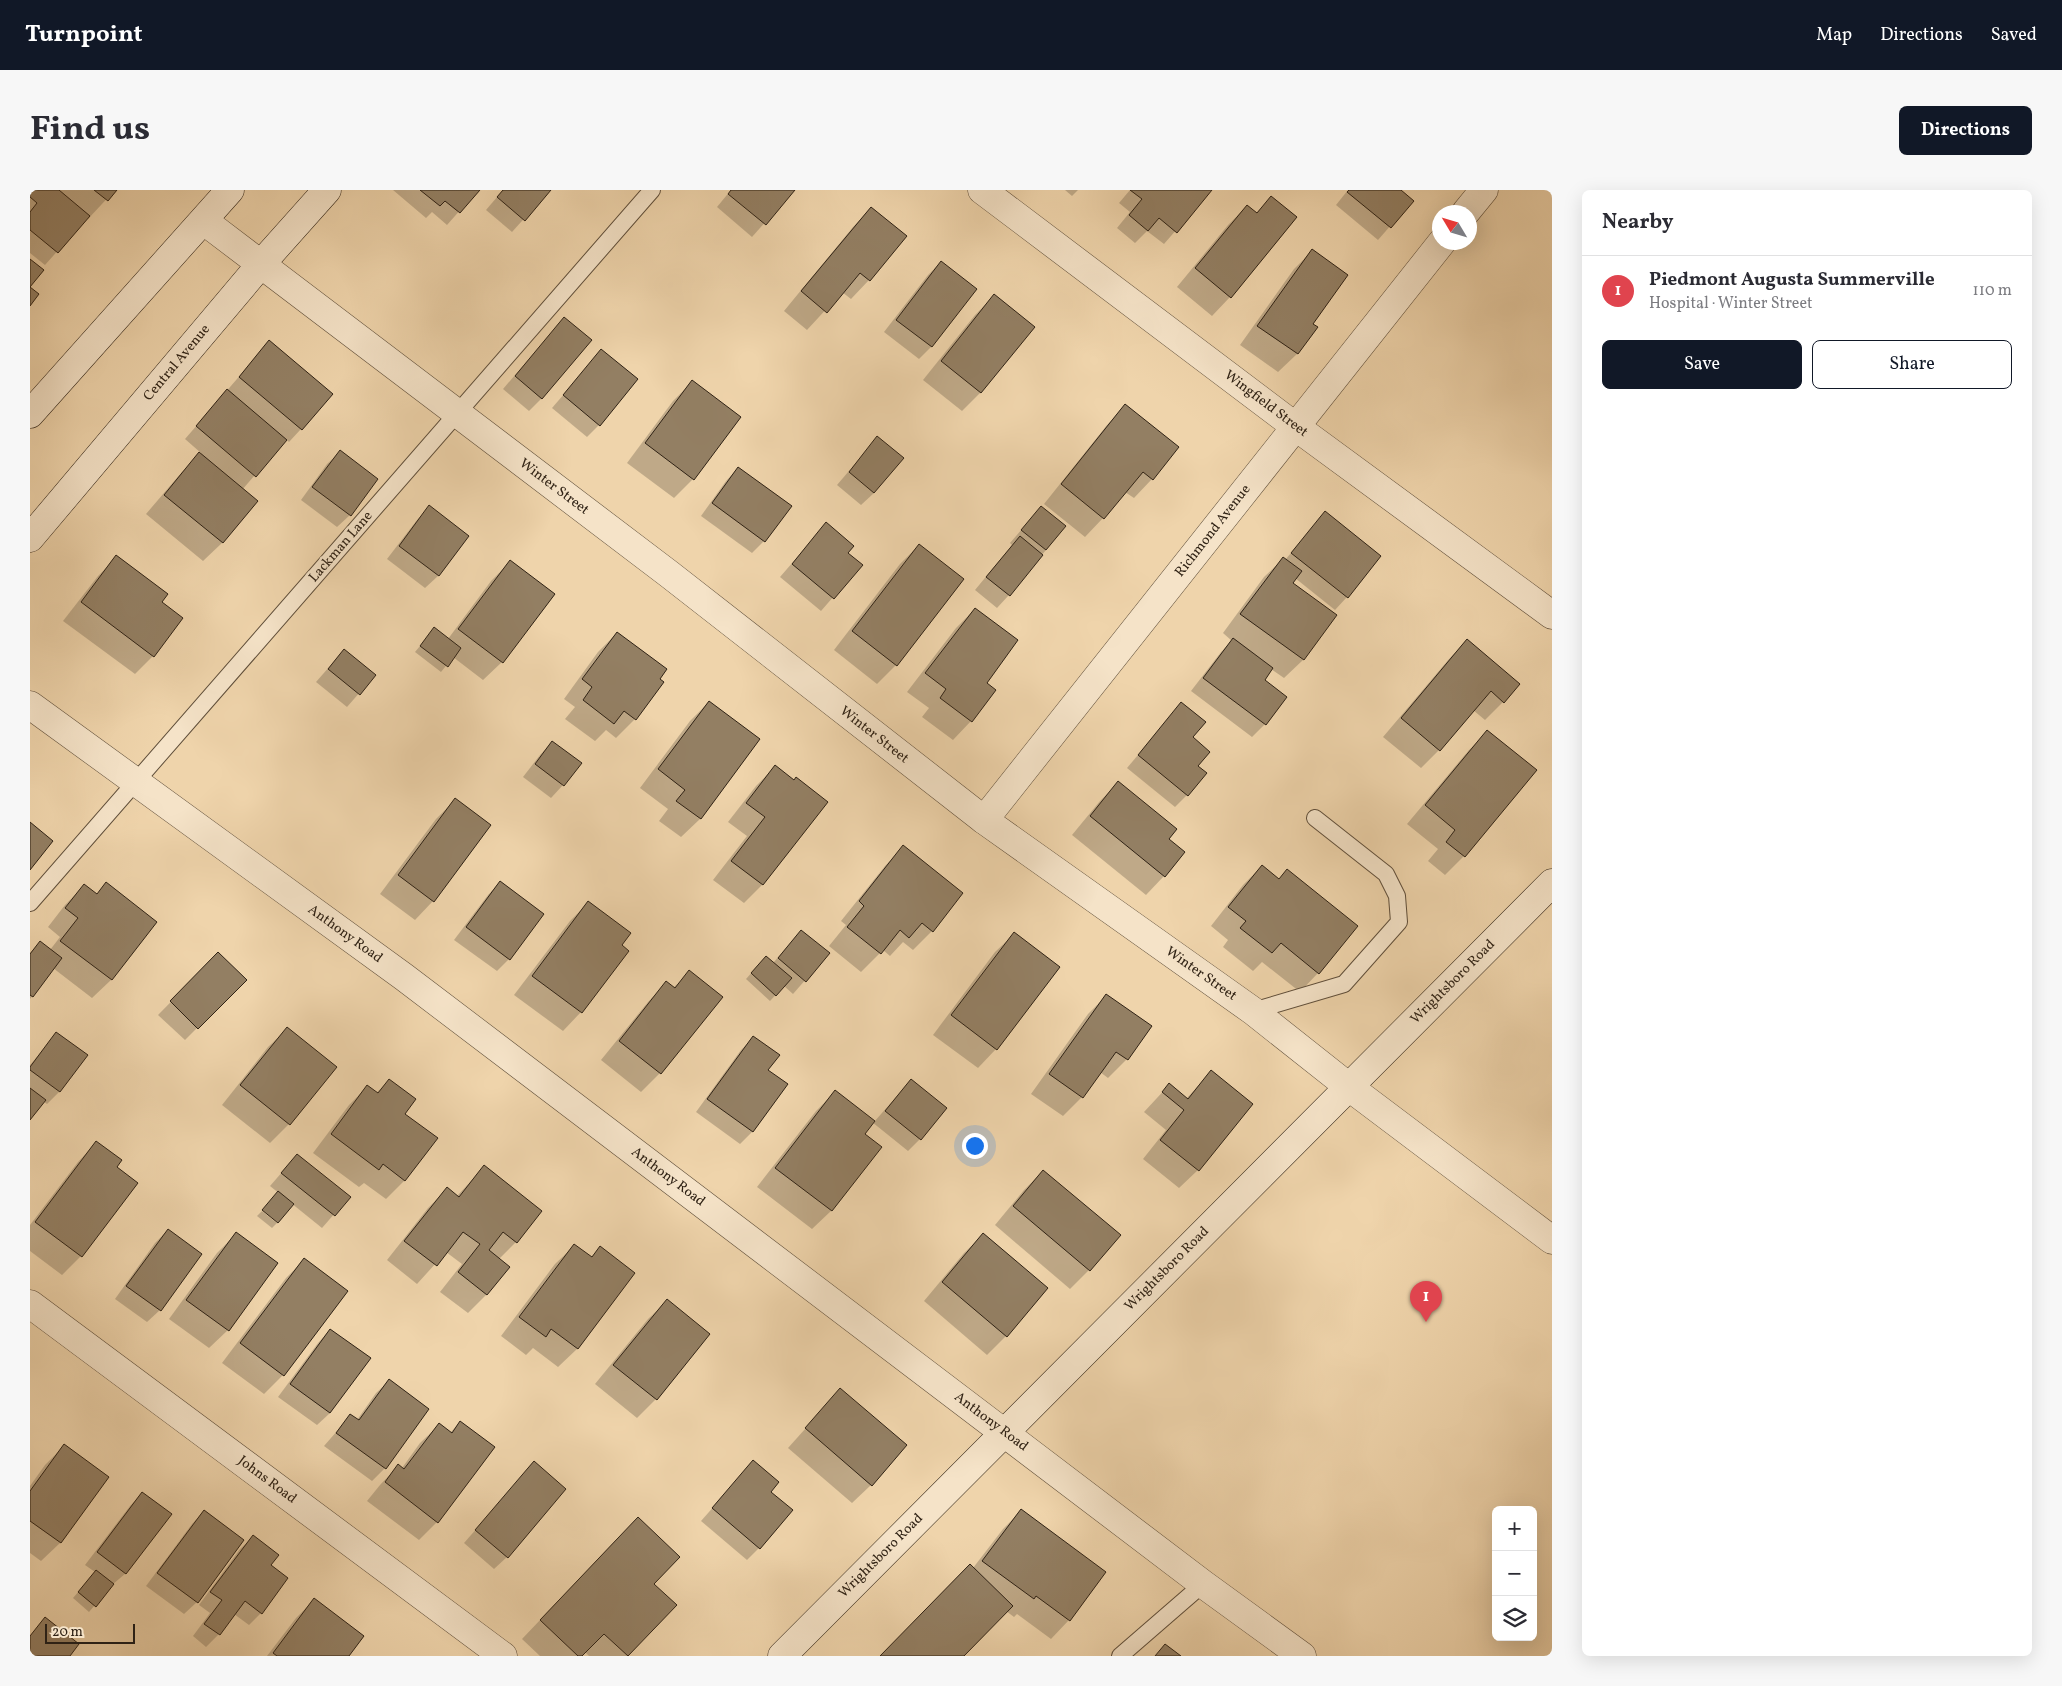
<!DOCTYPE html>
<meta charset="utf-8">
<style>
:root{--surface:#fff;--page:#f7f7f7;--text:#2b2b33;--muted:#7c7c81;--line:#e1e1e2;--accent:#111827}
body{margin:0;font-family:Vollkorn,serif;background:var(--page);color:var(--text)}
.controls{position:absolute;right:15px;bottom:15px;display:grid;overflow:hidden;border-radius:8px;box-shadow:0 5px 20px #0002}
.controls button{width:45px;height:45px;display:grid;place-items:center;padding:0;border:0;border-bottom:1px solid var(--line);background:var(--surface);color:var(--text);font:25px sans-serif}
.compass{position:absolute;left:1402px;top:15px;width:45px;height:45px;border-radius:50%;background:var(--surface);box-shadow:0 5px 20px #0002;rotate:308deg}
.scale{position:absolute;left:15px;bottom:12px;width:90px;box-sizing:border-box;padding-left:5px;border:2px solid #2f2215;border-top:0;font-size:14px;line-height:18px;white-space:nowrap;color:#2f2215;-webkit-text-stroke:4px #f5e3c8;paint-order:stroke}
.you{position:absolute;left:944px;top:955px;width:18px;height:18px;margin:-12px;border:4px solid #fff;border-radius:50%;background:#1a73e8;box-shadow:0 0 0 8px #1a73e833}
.badge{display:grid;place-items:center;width:32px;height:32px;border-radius:50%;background:var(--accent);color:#fff;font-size:16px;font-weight:700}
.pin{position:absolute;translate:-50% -41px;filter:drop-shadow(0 1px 2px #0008)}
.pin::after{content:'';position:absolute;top:26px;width:18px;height:15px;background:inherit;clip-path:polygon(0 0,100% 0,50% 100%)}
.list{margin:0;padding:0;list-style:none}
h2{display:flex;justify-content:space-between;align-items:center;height:65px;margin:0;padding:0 20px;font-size:21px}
h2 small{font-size:16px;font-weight:400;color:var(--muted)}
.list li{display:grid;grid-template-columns:32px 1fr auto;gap:15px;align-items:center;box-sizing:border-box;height:70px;padding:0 20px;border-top:1px solid var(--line)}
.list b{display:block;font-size:19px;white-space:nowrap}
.list p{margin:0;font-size:16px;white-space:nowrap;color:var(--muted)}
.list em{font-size:16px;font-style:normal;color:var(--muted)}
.actions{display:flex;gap:10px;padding:15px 20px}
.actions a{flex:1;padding:11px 0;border:1px solid var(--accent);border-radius:8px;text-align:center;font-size:18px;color:var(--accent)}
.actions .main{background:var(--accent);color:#fff}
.icon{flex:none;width:28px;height:28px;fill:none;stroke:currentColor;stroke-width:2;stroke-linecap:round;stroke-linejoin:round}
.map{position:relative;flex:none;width:1522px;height:1466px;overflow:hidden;border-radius:8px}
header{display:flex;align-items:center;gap:30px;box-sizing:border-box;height:70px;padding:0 25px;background:var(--accent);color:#fff}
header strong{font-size:24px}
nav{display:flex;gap:28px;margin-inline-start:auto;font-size:18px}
.intro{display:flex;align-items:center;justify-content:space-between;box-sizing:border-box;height:120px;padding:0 30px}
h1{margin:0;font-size:35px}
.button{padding:12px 22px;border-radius:8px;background:var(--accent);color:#fff;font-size:18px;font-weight:700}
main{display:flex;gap:30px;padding:0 30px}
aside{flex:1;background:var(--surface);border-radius:8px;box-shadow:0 5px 20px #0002}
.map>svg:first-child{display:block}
</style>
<header>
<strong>Turnpoint</strong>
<nav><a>Map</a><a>Directions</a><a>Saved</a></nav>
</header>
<div class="intro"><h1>Find us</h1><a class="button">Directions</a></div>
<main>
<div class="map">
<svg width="1522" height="1466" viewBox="0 0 1522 1466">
<rect width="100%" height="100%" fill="#efd4ab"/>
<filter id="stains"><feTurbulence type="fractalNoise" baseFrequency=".004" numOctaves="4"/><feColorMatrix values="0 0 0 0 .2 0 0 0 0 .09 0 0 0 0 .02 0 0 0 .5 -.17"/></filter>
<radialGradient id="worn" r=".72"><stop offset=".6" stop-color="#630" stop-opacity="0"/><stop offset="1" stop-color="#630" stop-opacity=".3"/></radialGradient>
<!-- shadow -->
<g fill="#0003">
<path d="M0,0h85l-27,29 -1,-1 -42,47 -15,-12z"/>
<path d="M363,0h85l-31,35 -15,-13 -6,6z"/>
<path d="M473,0h47l-38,42 -26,-22z"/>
<path d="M701,0h63l-42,47 -35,-30z"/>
<path d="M1035,0h13l-6,6z"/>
<path d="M1100,0h81l-47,54 -17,-13 -12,12 -18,-15 13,-16 -11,-9z"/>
<path d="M1318,0h51l13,11 -34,39 -42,-35z"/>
<path d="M1242,8l-42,99 -18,19 -35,-29 51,-62 19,-19 9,7z"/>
<path d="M841,18l-2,72 -18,19 -9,-7 -35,38 -23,-19 69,-84z"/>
<path d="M1283,60l-2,74 5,3 -19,27 -19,18 -38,-27 54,-76z"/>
<path d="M911,72l34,27 -44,58 -12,12 -35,-27 44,-57z"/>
<path d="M964,106l-13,96 -19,19 -39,-31 52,-65z"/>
<path d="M534,128l-22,80 -13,13 -26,-22z"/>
<path d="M239,152l62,52 -30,35 -12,13 -3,-3 -44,51 14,11 -34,42 -19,18 -57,-47 35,-41 20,-20 -16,-14z"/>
<path d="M572,160l-3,75 -12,12 -35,-29z"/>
<path d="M662,192l47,35 -46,62 -19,19 -47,-35 46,-62z"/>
<path d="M1095,216l52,41 -25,32 -18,19 -9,-6 -22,26 -18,19 -41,-33 63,-79z"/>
<path d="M847,248l-3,55 -13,12 -24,-20z"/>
<path d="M310,262l10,63 -13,12 -36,-27 26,-36z"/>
<path d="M708,278l26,73 -12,12 -51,-37 25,-35z"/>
<path d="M400,317l37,29 -29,40 -13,12 -38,-29 30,-39z"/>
<path d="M1011,317l5,43 -37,45 -12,13 -22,-18 37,-45 -2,-2z"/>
<path d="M1295,323l22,84 -12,13 -40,-32 -4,6 44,32 -32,44 -19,18 -13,-9 -8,11 22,17 -20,27 -13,13 -61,-46 30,-39 11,-11 -9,-8 41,-56 19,-18 2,1z"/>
<path d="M796,334l20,29 15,12 -40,46 -41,-34z"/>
<path d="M889,355l-23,120 -19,19 -43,-34 66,-86z"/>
<path d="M87,367l43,45 -7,54 -18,18 -72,-53 35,-45z"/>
<path d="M480,372l-8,100 -19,18 -30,-23 -12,15 -26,-20 19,-23 14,10 43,-58z"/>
<path d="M945,419l10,74 -14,38 -18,19 -31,-23 7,-9 -22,-16 49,-64z"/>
<path d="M587,443l41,46 -23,40 -19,19 -10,-8 -11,11 -30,-22 10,-12 -11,-8 34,-47z"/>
<path d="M1437,450l36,62 -18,18 -12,-10 -34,40 -18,18 -38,-31 66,-78z"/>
<path d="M314,460l31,25 -28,32 -31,-25z"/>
<path d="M679,512l50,37 -59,80 -19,18 -22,-16 9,-12 -28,-21 50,-67z"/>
<path d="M1151,514l10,34 5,29 -9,28 -12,12 -48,-39z"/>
<path d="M1458,542l47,39 -71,85 -19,19 -17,-14 10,-12 -31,-25 62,-74z"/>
<path d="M522,552l28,21 -17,22 -12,13 -28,-21 17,-22z"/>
<path d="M745,577l51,35 -64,83 -18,18 -31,-23 34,-44 -19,-14 28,-36z"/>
<path d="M1088,593l50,57 -4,36 -18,19 -74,-60 28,-34z"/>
<path d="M425,610l-22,101 -18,19 -35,-26 56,-75z"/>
<path d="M873,657l58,46 -29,38 -19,19 -10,-8 -13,14 -7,-6 -22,22 -32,-26 17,-21 -5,-4 44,-55z"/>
<path d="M1232,676l56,107 -18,19 -38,-30 -9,9 -30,-24 5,-7 -17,-14 32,-41z"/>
<path d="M470,692l9,77 -12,12 -43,-31 34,-45z"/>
<path d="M76,694l49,38 -44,58 -19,18 -39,-30 -23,31v-46l10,-11 10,8 10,-13 -12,-10 17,-22 19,-19 12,9z"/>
<path d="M559,712l31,44 -39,66 -18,19 -49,-36 56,-74z"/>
<path d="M771,741l27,23 -35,40 -9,-8 -14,15 -24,-22 14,-16h13z"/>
<path d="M984,744l-18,115 -18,19 -45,-33 62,-83z"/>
<path d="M188,764l27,26 -60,60 -27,-25z"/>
<path d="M660,782l31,25 -61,76 -19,19 -40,-32 47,-58 18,-19 7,5z"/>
<path d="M1076,806l44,31 -23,32 -19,19 -8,-6 -18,25 -19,19 -32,-22 57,-80z"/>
<path d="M257,839l48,38 -46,57 -19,19 -48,-38 46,-58z"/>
<path d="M26,844l4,57 -13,13 -4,-3 -13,17v-53z"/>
<path d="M723,848l14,32 19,15 -34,47 -12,12 -44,-32 45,-62z"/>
<path d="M1181,882l-13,98 -19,18 -36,-29 23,-29 -22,-18 25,-27 17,14z"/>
<path d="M881,890l9,59 -12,12 -36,-29 -9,12 17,13 -49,64 -19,18 -55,-42 59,-76 19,-19 39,30z"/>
<path d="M359,891l14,33 2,66 -19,19 -22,-16 -5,4 -46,-34 36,-48 18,-18 9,6z"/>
<path d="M66,953l19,25 21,15 -55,73 -19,19 -32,-24v-26l48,-63z"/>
<path d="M267,965l52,42 -27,31 -52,-42z"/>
<path d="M454,977l56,44 -24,31 -18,18 10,7 -22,28 -18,18 -28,-21 22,-28 -16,-12 -29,32 -30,-24 41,-52 19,-19 10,7z"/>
<path d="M1013,981l46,99 -19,19 -75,-64 29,-35z"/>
<path d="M232,1021l15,12 -5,5 -15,-12z"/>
<path d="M138,1040l32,24 -40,56 -13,12 -32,-23 40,-56z"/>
<path d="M206,1044l-8,96 -19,18 -40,-29 48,-66z"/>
<path d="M953,1045l63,53 -40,48 -19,19 -63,-54 40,-48z"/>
<path d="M544,1056l16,12 10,-10 34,25 -57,76 -19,18 -25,-19 -7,7 -25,-19 54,-72z"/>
<path d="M274,1070l42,31 -63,84 -19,19 -42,-31 64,-85z"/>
<path d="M637,1111l41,33 -52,65 -19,19 -42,-34 53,-65z"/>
<path d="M300,1140v83l-13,12 -39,-28 40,-54z"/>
<path d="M359,1191l39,28 -43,59 -13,13 -48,-35 27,-31 6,5 19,-27z"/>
<path d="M810,1200l31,95 -19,18 -64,-55z"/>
<path d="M430,1232l-23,100 -18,18 -52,-39 13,-16 18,-19 4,2 18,-25 19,-18 11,8z"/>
<path d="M34,1256l43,31 -47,66 -19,18 -11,-8v-67l15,-21z"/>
<path d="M723,1272l16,30 -10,56 -12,12 -46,-39z"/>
<path d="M504,1273l-27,94 -13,12 -30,-26z"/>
<path d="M112,1303l-16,80 -14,12 -23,27 -16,-14 22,-26 -10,-7 45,-59z"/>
<path d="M992,1320l47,110 -18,19 -34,-25 -3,3 -8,-6 -44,45h-81l92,-88 30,-39z"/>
<path d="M174,1321l-7,91 -13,12 -38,-28 46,-62z"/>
<path d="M223,1347l16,29 -8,47 -12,12 -15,-11 -15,20 -13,13 -13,-11 17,-23 -11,-8 41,-56z"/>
<path d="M589,1347l34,47 22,21 -48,51h-38l-4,-4 -4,4h-41l-18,-17z"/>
<path d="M284,1410l34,56h-81l29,-38z"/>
</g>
<!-- building -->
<g fill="#937f63" stroke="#2f2215">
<path d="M0,0h29l31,26 -32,37 -28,-23v-18l7,-9 -7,-6z"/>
<path d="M64,0h23l-9,11z"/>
<path d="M390,0h60l-20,23 -15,-12 -5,5z"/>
<path d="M473,0h48l-26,31 -28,-24z"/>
<path d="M701,0h64l-29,35 -38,-31z"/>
<path d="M1100,0h82l-35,43 -18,-15 -11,13 -19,-16 13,-16z"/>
<path d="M1319,0h52l13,11 -23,27 -44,-36z"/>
<path d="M1241,6l26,21 -66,81 -36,-30 52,-63 10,8z"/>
<path d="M841,17l36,29 -37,45 -10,-8 -33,40 -26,-22z"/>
<path d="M1282,59l36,26 -35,49 5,3 -20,27 -41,-28z"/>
<path d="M0,69l14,11 -14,17 9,7 -9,12z"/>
<path d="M911,71l36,28 -45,58 -36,-27z"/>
<path d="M964,104l41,33 -54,66 -40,-32z"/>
<path d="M534,127l28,23 -50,59 -27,-23z"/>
<path d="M239,150l64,54 -31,36 -63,-53z"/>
<path d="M571,159l37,30 -38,47 -37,-31z"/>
<path d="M662,190l49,37 -47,63 -49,-37z"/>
<path d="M197,199l60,51 -31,37 -60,-51z"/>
<path d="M1095,214l54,43 -26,33 -10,-8 -39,47 -43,-35z"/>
<path d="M847,246l27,22 -30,35 -25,-21z"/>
<path d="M310,260l38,29 -27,37 -39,-29z"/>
<path d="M169,262l59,49 -35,42 -59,-48z"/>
<path d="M708,277l54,39 -27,36 -53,-39z"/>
<path d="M399,315l40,31 -30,40 -40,-30z"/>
<path d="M1011,316l25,20 -20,24 -25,-20z"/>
<path d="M1295,321l56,45 -33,42 -57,-45z"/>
<path d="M796,332l28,24 -6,7 15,12 -29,34 -42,-35z"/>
<path d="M990,346l23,19 -33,41 -24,-19z"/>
<path d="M889,354l45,35 -67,87 -45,-35z"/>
<path d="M86,365l52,39 -6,8 21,16 -29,39 -73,-55z"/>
<path d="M1253,367l19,14 -9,12 44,32 -33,45 -64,-46z"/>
<path d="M480,370l45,34 -52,69 -45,-34z"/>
<path d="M945,418l43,32 -31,43 9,7 -24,32 -32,-24 6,-9 -21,-16z"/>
<path d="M404,437l27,21 -13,19 -28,-21z"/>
<path d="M587,442l50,37 -7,10 4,3 -28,38 -12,-9 -10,13 -31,-24 9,-13 -10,-8z"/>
<path d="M1203,448l40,30 -8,12 22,17 -21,28 -63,-47z"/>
<path d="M1437,449l53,45 -16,19 -13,-12 -51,60 -39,-33z"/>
<path d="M314,459l32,26 -16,20 -32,-26z"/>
<path d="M679,511l51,38 -59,80 -25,-18 9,-11 -27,-21z"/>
<path d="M1151,512l25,20 -13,15 17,15 -12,14 9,7 -19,23 -50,-41z"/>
<path d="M1457,540l50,40 -72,87 -19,-15 9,-12 -30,-25z"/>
<path d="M522,551l30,22 -18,23 -29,-22z"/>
<path d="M745,575l19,15 2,-3 32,25 -65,83 -32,-24 34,-44 -19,-14z"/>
<path d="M1088,591l59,48 -8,10 16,13 -20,25 -75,-61z"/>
<path d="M425,608l36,27 -57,77 -36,-27z"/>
<path d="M0,632l23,19 -23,29z"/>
<path d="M873,655l60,48 -30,39 -11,-9 -13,15 -9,-8 -19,24 -34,-27 17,-21 -5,-5z"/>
<path d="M1232,675l17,14 8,-10 71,57 -39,48 -38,-31 -9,10 -32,-25 6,-7 -18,-14z"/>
<path d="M470,691l44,33 -34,46 -44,-33z"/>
<path d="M76,692l51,40 -45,58 -52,-39 18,-23 -13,-10 19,-24 13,10z"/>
<path d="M558,711l43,32 -9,12 7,6 -47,62 -50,-37z"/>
<path d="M771,740l29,23 -24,29 -28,-24z"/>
<path d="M984,742l46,35 -63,83 -46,-35z"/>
<path d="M10,751l22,17 -29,39 -3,-2v-41z"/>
<path d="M188,762l29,28 -49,49 -28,-28z"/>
<path d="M736,766l26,22 -16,18 -25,-23z"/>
<path d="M659,780l34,27 -62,77 -42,-33 47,-60 9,7z"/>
<path d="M1076,804l46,32 -24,34 -12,-8 -33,46 -34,-24z"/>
<path d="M257,837l50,40 -47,58 -50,-40z"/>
<path d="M26,842l32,23 -28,37 -30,-22v-3z"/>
<path d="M723,846l27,19 -12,15 20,14 -35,48 -46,-33z"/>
<path d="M1181,880l42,34 -54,67 -39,-31 24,-30 -22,-18 7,-9 19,16z"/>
<path d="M359,889l27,20 -11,15 33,24 -33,43 -22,-17 -4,6 -48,-36 36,-49 11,8z"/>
<path d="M881,889l36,29 -26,32 -36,-29z"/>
<path d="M0,898l16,12 -16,20z"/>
<path d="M805,900l40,31 -10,13 17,13 -50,64 -57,-43z"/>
<path d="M66,951l26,19 -5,7 21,16 -56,74 -47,-35z"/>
<path d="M267,964l54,43 -16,19 -54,-43z"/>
<path d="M454,975l58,46 -25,32 -14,-11 -14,18 21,17 -23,28 -29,-23 22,-28 -17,-12 -26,34 -33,-25 43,-54 12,10z"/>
<path d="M1013,980l78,65 -31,36 -77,-65z"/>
<path d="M248,1001l16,13 -16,19 -16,-13z"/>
<path d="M138,1039l34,25 -41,57 -35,-25z"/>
<path d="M206,1042l42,31 -49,68 -43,-31z"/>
<path d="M953,1043l65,55 -41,49 -65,-55z"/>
<path d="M544,1054l18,13 8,-11 35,27 -57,76 -27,-20 -5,8 -27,-20z"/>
<path d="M274,1068l44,33 -64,85 -44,-33z"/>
<path d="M637,1109l43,35 -53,66 -44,-35z"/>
<path d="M300,1139l41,29 -41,55 -40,-29z"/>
<path d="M359,1189l40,30 -43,60 -50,-36 14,-19 9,6z"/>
<path d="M810,1198l67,57 -35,41 -67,-58z"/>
<path d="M430,1231l35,26 -57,76 -53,-41 13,-18 6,5 35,-46 13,10z"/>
<path d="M34,1254l45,33 -48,66 -31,-22v-30z"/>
<path d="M723,1270l26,22 -8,10 22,18 -33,39 -48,-41z"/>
<path d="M504,1271l32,28 -58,69 -33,-28z"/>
<path d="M112,1302l30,22 -46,60 -29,-22z"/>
<path d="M991,1319l85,63 -36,49 -34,-25 -2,3 -52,-38z"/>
<path d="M174,1320l40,30 -46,63 -41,-30z"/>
<path d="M608,1327l42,40 -26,27 23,21 -49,51 -24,-22 -22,22h-4l-38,-36z"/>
<path d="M223,1345l26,20 -8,10 17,13 -26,36 -17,-13 -25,34 -16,-11 18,-24 -12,-8z"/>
<path d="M940,1374l43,42 -49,50h-84z"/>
<path d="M66,1380l18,14 -18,23 -18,-15z"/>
<path d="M284,1408l50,38 -15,20h-72l-4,-3z"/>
<path d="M15,1427l34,27 -9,12h-40v-20z"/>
<path d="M1135,1454l16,12h-26z"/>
</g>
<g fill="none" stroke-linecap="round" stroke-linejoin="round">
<!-- lane casing -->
<g stroke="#5f4e3a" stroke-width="18">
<g id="lane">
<path d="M0,713l622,-713"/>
<path d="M1223,821l91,-27 55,-62 -2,-26 -11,-22 -71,-56"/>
<path d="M1090,1466l83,-72"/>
</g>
</g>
<!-- street casing -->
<g stroke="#5f4e3a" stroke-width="29">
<g id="street">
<path d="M952,0l314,237 256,188"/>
<path d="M1436,22l18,-22"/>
<path d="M174,31l465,353 315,246 269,191 96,76 203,153"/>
<path d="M0,515l374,272 799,607 99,72"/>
<path d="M954,630l458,-578"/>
<path d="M0,1114l473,352"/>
</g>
</g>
<!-- secondary casing -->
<g stroke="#2f2215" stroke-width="29">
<g id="secondary">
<path d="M0,224l200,-224"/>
<path d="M0,348l231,-274 66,-74"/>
<path d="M752,1466l770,-773"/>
</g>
</g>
<!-- lane -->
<use href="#lane" stroke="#f5e3c8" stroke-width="16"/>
<!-- street -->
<use href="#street" stroke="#f5e3c8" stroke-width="28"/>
<!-- secondary -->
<use href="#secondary" stroke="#f5e3c8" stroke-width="28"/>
</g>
<g text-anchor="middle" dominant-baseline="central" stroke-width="5" stroke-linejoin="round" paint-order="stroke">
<!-- street labels -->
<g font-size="14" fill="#2f2215" stroke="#f5e3c8">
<text transform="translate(147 173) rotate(-50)">Central Avenue</text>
<text transform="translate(1236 214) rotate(37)">Wingfield Street</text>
<text transform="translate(524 297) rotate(37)">Winter Street</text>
<text transform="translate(1183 341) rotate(-52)">Richmond Avenue</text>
<text transform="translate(311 357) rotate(-49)">Lackman Lane</text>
<text transform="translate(844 545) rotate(38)">Winter Street</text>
<text transform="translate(315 744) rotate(36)">Anthony Road</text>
<text transform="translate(1171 784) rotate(35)">Winter Street</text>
<text transform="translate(1423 792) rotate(-45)">Wrightsboro Road</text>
<text transform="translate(638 987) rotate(37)">Anthony Road</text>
<text transform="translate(1137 1079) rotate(-45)">Wrightsboro Road</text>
<text transform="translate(961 1232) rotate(37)">Anthony Road</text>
<text transform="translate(237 1290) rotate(37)">Johns Road</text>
<text transform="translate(851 1366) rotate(-45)">Wrightsboro Road</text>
</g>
</g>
<rect width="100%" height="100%" filter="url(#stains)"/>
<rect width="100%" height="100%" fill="url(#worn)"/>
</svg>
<div class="controls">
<button>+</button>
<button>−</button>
<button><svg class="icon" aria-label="layers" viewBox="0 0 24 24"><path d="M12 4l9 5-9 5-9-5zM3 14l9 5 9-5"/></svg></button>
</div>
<svg class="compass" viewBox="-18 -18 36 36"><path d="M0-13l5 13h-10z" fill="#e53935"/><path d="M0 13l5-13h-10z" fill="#7c7c81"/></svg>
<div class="scale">20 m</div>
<div class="you"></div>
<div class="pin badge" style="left:1396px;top:1132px;background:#e0444e">1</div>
</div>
<aside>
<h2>Nearby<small></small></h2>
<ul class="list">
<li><span class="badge" style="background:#e0444e">1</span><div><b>Piedmont Augusta Summerville</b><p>Hospital · Winter Street</p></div><em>110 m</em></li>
</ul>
<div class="actions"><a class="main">Save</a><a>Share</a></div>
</aside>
</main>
